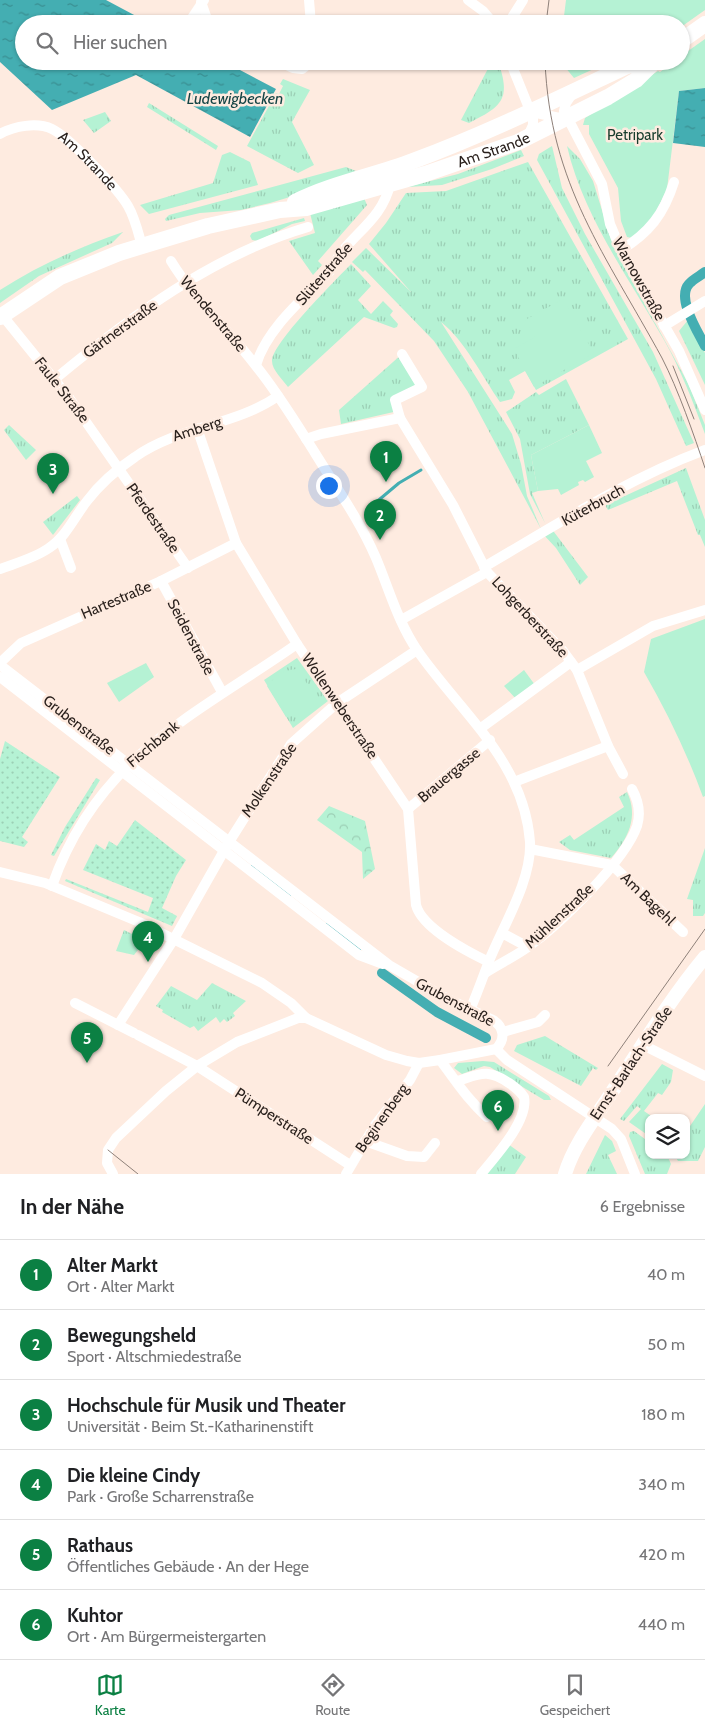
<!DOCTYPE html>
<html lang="de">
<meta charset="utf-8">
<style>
:root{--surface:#fff;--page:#f6f6f6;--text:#202124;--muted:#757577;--line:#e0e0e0;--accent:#0b8043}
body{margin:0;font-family:Cabin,sans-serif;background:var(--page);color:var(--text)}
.controls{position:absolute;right:15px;bottom:15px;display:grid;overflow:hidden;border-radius:10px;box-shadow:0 1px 4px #0004}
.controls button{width:45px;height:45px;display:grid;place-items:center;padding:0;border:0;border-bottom:1px solid var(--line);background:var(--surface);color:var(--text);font:25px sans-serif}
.you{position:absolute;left:328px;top:485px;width:18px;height:18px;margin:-12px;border:4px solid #fff;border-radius:50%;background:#1a73e8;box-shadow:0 0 0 8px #1a73e833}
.badge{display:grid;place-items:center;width:32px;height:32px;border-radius:50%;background:var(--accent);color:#fff;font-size:16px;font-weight:700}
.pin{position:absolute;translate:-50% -41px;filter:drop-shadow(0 1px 2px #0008)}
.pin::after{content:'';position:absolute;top:26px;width:18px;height:15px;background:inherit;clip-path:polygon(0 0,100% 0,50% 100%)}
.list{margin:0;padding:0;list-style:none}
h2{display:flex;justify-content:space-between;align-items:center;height:65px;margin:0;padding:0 20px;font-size:21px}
h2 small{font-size:16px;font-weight:400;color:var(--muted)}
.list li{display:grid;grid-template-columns:32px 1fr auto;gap:15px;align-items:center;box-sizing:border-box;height:70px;padding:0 20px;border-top:1px solid var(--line)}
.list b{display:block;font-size:19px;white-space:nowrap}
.list p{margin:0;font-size:16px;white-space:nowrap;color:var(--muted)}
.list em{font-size:16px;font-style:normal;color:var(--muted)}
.icon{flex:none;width:28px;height:28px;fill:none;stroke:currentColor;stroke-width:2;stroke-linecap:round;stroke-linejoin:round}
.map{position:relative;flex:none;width:705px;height:1174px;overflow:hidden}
.search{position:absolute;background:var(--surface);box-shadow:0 1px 4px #0004;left:15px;right:15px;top:15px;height:55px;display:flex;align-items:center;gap:12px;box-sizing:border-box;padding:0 18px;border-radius:28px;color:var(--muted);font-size:19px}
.sheet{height:485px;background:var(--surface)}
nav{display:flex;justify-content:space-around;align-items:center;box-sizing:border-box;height:70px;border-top:1px solid var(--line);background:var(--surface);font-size:14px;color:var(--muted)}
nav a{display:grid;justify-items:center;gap:2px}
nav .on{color:var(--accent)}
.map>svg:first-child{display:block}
</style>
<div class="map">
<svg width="705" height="1174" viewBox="0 0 705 1174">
<defs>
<pattern id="grass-tufts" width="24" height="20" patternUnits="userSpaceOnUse" patternTransform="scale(1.25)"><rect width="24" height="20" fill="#b5f2d4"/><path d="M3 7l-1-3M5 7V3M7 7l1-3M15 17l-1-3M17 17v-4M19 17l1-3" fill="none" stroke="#9ccfb5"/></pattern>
<pattern id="forest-crowns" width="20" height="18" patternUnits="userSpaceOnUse" patternTransform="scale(1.25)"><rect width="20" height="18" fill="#b5f2d4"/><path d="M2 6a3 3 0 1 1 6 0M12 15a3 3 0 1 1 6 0" fill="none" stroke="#9ccfb5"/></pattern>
<pattern id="garden-dots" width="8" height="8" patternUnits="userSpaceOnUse" patternTransform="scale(1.25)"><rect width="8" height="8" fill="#b5f2d4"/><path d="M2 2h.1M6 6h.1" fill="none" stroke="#9ccfb5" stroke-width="1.8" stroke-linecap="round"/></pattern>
<pattern id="water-ripples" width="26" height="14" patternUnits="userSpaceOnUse" patternTransform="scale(1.25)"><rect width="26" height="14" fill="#44aeb2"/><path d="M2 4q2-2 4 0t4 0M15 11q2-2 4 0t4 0" fill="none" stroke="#398d90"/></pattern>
</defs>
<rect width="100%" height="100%" fill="#feebe0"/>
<!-- grass -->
<g fill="url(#grass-tufts)">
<path d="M492,61h6c13,38 5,45 -29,62l-8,-3z"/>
<path d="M283,79l27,11 -18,32 22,43 -16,8 -51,-27 29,-53 3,1 4,-8 -3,-2z"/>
<path d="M149,103l69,43 -2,4 -69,-43z"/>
<path d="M105,112l6,9 -17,12 -11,-13z"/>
<path d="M552,146l10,42 23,46 68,118 41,91 -8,3 -30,-67 -119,-219 2,-6z"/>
<path d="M567,146l13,13 13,22 20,65 75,137 17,42v9c-12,-32 -24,-64 -41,-94 -35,-62 -81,-124 -97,-194z"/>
<path d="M521,150l3,6 -32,13 -50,16 -35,2 51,-13z"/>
<path d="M230,152l20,10 8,23 -109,29 -9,-9 73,-22 9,-28z"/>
<path d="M528,162l100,177 -92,51 -11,-19 -16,9 6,12 -3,7 -12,3c-18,-26 -35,-61 -59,-80l71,112 9,30 6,32 14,33 -73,-137 -34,-51 -69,-71 -2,2 -11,-10 14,-14 45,44 -42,-48 17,-21 20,-30 40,-2z"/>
<path d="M346,167l10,4 -53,22 -33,10 -29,7 -41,3 -34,8 -1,-2 4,-4z"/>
<path d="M364,198l3,7 -49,56 4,4 -9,10 -24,-34 26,-8 -5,-20z"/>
<path d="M304,218l1,3 -13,3 -34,17 -6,-1 -2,-4 2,-3z"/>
<path d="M123,232l-11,11 -73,33 -39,27v-13c39,-25 80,-43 123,-58z"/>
<path d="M351,264l20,22 -13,14 13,14 12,-13 10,10 -3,4 8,9 -1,3 -3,1 -30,-11 -76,70c-5,-7 -16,-17 -16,-26 0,-18 64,-81 79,-97z"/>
<path d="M688,320l17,33v32l-26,-54z"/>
<path d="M402,354l20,33 -27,13 3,11 -57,13 -2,-14z"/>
<path d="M566,379l23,46 -58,30 7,36 -6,2 13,30 -15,-29 -10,-55 -14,-27 30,-20 3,3z"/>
<path d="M9,425l27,25 -10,10 -22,-30z"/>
<path d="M686,468l19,52v27l-5,-12h-2l-21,-54 -69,29 -3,-5z"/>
<path d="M77,496l3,4 -27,35 -10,-13z"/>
<path d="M551,528l37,49 -8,8 -24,-37 -14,-15z"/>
<path d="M297,658l31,43 -35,27 -29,-48z"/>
<path d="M627,792c12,25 1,47 -16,66l-41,-8 -11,-8 11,-7 4,5 50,-33 -5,-10z"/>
<path d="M705,848v65l-2,3h-10v-16l-6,-1z"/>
<path d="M135,927l29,14 -3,4 -13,-8 -14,18 -18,-4 8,-21 8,4z"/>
<path d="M212,983l34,18 -13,12 2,3 -8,6 -3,-3 -4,4 -4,-6 -18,14 -4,-5 -4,2 -28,-16 1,-2 -7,-4 15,-20 26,14z"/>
<path d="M545,1036l53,32 -2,2 -3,-2 -12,18 -67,-35 3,-6z"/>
<path d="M483,1061l11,1 55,34 2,4h-7l-54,-33 -6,-1 -22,8 -8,-6 4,-5z"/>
<path d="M662,1064l11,6 -2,12 -9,13 -4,-2 -14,18 10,7h-5v18l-20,-14 12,-13 -4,-3 -13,15 -4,-2z"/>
<path d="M705,1104v43l-7,14h-20l-4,-6h12v-23z"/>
<path d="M634,1131l15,11v13h18l4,9 -4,10h-22l-16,-38 1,-4z"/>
<path d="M605,1135l7,6 4,10 -8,4 9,19h-31z"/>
<path d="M508,1144l18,13 -11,17h-29z"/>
</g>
<!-- forest -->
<path fill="url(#forest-crowns)" d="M329,806l36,15 10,48 -12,10 -1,-27 -45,-32z"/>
<!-- park -->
<g fill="#b5f2d4">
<path d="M566,0h139v10l-24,17v-3h-118z"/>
<path d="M705,39v49l-26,3 -12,98 -14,29 -21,20 -5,-1 -6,-16 -3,-33 -29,-54v-9h-6l2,-7 73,-47 2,1 15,-11h6v-5z"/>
<path d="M560,61h51l-37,17z"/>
<path d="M563,299l31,54 -60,34 -20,-38 21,-12 -10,-17z"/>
<path d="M589,425l13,28 -16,8 8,16 -9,5 -2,-2 -5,2 1,3 -18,10 -3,-6 -20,2 -7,-36z"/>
<path d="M705,619v177l-2,1c-16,-44 -36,-85 -59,-125l7,-33z"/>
<path d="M146,663l8,14 -35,25 -12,-19z"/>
<path d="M297,669l20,29c-6,15 -16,17 -31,19l-19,-31c9,-11 16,-16 30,-17z"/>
<path d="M524,670l11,15 -18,15 -13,-14z"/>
</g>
<!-- garden -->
<g fill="url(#garden-dots)">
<path d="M5,741l55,36 -38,60 6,5 -4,5 -24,-6v-82z"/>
<path d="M96,778l4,2 -46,76 -3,-1 14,-28z"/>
<path d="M135,820l51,40 -10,16 -14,32 15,8 -5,10 -107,-45 1,-2 82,33 5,-14 -70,-28 13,-26 9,6 4,-9 8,5z"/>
</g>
<!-- water -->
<g fill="url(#water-ripples)">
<path d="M0,0h106l45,24h-127v37h199l53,28 -26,48 -114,-62 -84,35 -52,-48z"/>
<path d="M705,88v59l-32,-4 6,-52z"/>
</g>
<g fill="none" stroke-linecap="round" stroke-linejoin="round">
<!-- stream -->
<path stroke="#44aeb2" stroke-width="3" d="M374,504l25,-21 22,-13"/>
<!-- canal -->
<g stroke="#44aeb2" stroke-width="10">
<path d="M705,272c-5,4 -12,7 -16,12 -13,14 9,48 16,62"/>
<path d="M255,868l32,25"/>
<path d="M330,926l27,21"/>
<path d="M382,973l55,39 49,26"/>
</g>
<!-- street -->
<g stroke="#fff" stroke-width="10">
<path d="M309,0l2,24"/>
<path d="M468,0l15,11 11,13"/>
<path d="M201,2l6,17 4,5"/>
<path d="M188,24l16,-24"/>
<path d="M508,24l15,-24"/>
<path d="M278,61l15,7 9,1 10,-8"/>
<path d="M510,61l23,57v7l-5,11"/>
<path d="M573,93l-7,10 -2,8 38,73 8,40 11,26 58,101 26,59"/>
<path d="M532,112l32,7"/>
<path id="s1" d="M0,134c14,-8 37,-12 52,-5 17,8 66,60 76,77 7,12 10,26 14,40"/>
<path d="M621,250c28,-17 43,-36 53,-68"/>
<path d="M171,261c23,38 58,69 85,105 22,27 40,57 59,87 21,34 45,68 61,105 13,31 22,64 41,92 43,62 107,111 113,192 2,38 -27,84 -41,119 -6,16 -12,33 -19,49"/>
<path d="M2,315l68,84 118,169"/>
<path d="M664,326l41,-25"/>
<path d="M402,354l20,33 -27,13 5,18 53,87 34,67 76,79 14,19 31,76 15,28"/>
<path d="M256,365c11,-37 48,-67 74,-94 15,-34 52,-48 60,-87"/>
<path d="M55,379c76,-63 158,-124 253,-152"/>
<path d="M197,428l39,115 61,101 111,165 8,96c6,23 52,47 73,57"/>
<path d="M306,439l15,-5 79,-16"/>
<path d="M60,539l11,29"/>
<path d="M484,567c72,-42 143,-88 221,-117"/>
<path d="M0,569c16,-6 35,-11 49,-21 17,-11 26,-32 38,-47 13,-17 30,-32 48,-44 44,-31 100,-31 143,-61"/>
<path d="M161,581l61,111"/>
<path d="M401,620l86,-48"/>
<path d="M0,663l21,-20 140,-62 75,-38"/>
<path d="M0,665l389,300 57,33 47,22c11,7 13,19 3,29l-56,11 -21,3 -12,-2 -21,-6 -80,-37h-8l-61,24 -40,24 -31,25 -50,47 -8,12 -1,13 6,11"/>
<path d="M577,670l76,-44 52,-16"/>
<path d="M0,677l359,278 24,9"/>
<path d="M481,728l90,-66"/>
<path d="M514,782l94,-36"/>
<path d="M408,809l82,-69"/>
<path d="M530,849l82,16 71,67"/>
<path d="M0,872l45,11 94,39 123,61 29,20 15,15"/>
<path d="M52,886c45,-129 142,-170 245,-242"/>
<path d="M502,933l26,14"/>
<path d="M485,973c14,-9 29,-16 43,-26 31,-22 97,-86 109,-121 4,-13 1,-26 -5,-37"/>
<path d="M75,1003l59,30"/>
<path d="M118,1025l56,-86 55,-97 62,-98 46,-41 80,-53"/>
<path d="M503,1032l35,-10 7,-7"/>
<path d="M138,1035l59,31 153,99"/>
<path d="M643,1045l62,31"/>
<path d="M496,1049l11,11 105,69 9,10 14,35"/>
<path d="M440,1060c16,21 27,39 47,57"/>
<path d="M457,1081c23,-7 30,-13 52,2 6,4 11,8 15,14 5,23 -29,60 -43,77"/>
<path d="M365,1141l42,15 17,1 11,-14"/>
<path d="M346,1174l29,-49 35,-45 9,-17"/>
</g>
<!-- secondary -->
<path stroke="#fff" stroke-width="14" d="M565,1174c9,-30 30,-56 47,-82 30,-46 58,-93 93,-135"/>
<!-- primary -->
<g stroke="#fff" stroke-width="16">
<path d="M681,41l24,-17"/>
<path d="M295,202c38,-19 79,-26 118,-41 73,-27 142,-61 212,-94l18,-6"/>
<path id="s2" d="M0,317l60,-40 59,-24 89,-27 72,-16 26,-2 119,-34 93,-32 90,-45 28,-17 19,-19"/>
</g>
<!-- tram -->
<g stroke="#8e8079" stroke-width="1">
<path d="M546,24l3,-24"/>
<path d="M545,61c5,124 61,194 117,297 16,31 32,77 43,110"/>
<path d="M673,366l21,53"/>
<path d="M608,1066l97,-137"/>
<path d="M108,1150l30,24"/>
</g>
</g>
<g text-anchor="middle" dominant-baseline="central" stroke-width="5" stroke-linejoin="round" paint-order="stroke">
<!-- park labels -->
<g font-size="15" fill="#193d2d" stroke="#feebe0">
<text x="635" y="135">Petripark</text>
</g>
<!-- street labels -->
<g font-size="15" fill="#281f1b" stroke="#feebe0">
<text stroke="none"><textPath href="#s2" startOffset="525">Am Strande</textPath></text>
<text stroke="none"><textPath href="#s1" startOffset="102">Am Strande</textPath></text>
<text transform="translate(324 274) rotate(-49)">Slüterstraße</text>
<text transform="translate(639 279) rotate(61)">Warnowstraße</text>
<text transform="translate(213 314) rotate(50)">Wendenstraße</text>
<text transform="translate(120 329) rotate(-36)">Gärtnerstraße</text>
<text transform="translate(62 390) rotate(52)">Faule Straße</text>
<text transform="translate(197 429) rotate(-18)">Amberg</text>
<text transform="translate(593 505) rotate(-29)">Küterbruch</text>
<text transform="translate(153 518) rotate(55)">Pferdestraße</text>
<text transform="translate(116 600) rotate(-23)">Hartestraße</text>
<text transform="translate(530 617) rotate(47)">Lohgerberstraße</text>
<text transform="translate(191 637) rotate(62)">Seidenstraße</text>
<text transform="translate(340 706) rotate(56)">Wollenweberstraße</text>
<text transform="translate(79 725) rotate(38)">Grubenstraße</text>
<text transform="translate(153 744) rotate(-40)">Fischbank</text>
<text transform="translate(449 775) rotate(-40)">Brauergasse</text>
<text transform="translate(269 780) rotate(-56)">Molkenstraße</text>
<text transform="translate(648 899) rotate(44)">Am Bagehl</text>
<text transform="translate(559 916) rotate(-43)">Mühlenstraße</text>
<text transform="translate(455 1002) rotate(28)">Grubenstraße</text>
<text transform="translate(631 1063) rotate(-56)">Ernst-Barlach-Straße</text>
<text transform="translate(274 1116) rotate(33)">Pümperstraße</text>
<text transform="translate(382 1118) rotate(-55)">Beginenberg</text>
</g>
<!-- water labels -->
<g font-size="16" font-style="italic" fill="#144445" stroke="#feebe0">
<text x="235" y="98">Ludewigbecken</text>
</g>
</g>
</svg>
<div class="controls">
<button><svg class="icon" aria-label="layers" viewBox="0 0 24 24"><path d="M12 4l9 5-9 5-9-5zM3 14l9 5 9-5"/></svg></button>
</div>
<div class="you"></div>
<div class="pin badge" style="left:386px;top:482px">1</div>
<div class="pin badge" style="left:380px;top:540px">2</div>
<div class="pin badge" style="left:53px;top:494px">3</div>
<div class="pin badge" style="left:148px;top:962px">4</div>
<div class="pin badge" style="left:87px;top:1063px">5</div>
<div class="pin badge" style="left:498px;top:1131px">6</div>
<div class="search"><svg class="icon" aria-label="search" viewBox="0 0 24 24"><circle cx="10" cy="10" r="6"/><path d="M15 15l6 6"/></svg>Hier suchen</div>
</div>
<section class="sheet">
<h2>In der Nähe<small>6 Ergebnisse</small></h2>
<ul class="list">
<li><span class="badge">1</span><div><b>Alter Markt</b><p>Ort · Alter Markt</p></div><em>40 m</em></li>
<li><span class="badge">2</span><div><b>Bewegungsheld</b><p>Sport · Altschmiedestraße</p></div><em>50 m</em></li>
<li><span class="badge">3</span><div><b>Hochschule für Musik und Theater</b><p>Universität · Beim St.-Katharinenstift</p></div><em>180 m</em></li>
<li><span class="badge">4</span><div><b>Die kleine Cindy</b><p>Park · Große Scharrenstraße</p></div><em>340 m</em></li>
<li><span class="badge">5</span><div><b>Rathaus</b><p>Öffentliches Gebäude · An der Hege</p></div><em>420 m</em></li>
<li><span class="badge">6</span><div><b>Kuhtor</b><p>Ort · Am Bürgermeistergarten</p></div><em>440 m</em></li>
</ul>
</section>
<nav>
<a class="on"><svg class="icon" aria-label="map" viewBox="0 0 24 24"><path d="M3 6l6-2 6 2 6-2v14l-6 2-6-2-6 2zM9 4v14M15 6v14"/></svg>Karte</a>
<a><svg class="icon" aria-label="directions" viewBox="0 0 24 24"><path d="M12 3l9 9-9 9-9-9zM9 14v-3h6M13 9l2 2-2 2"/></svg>Route</a>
<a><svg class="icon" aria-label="saved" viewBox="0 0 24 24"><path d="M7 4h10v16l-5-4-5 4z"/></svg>Gespeichert</a>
</nav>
